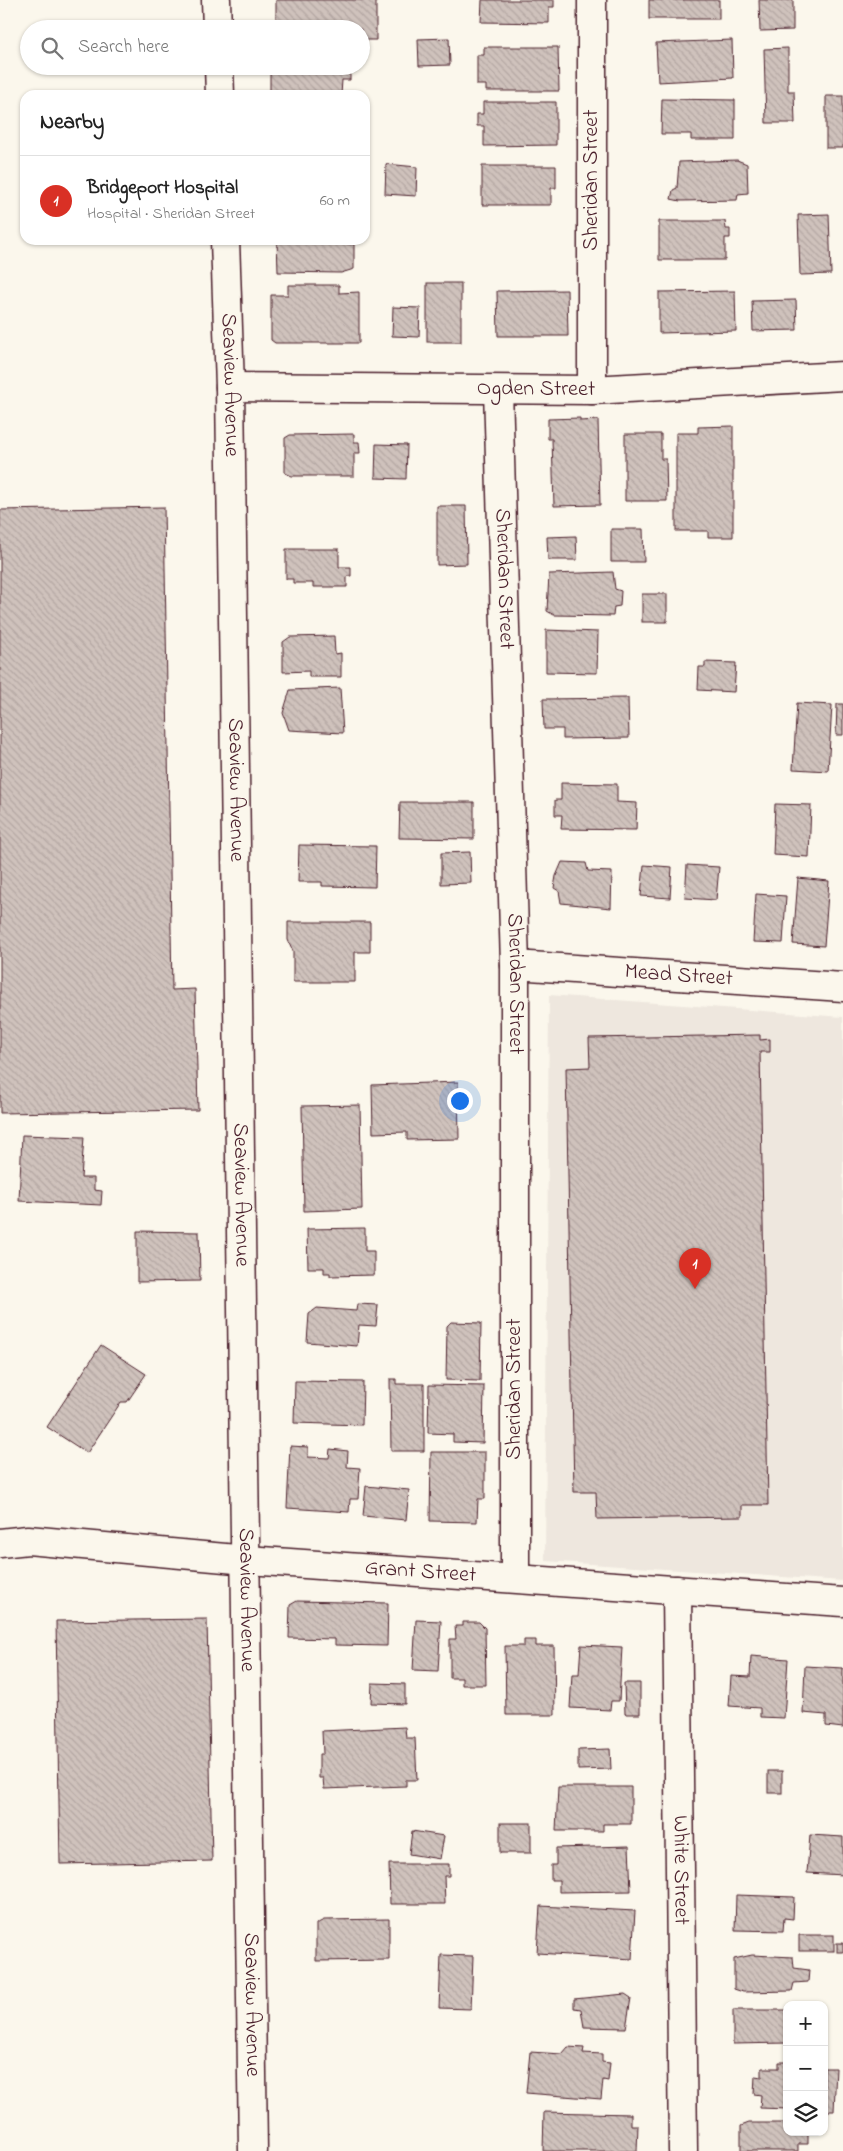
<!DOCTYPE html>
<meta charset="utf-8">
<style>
:root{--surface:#fff;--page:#f6f6f6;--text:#222;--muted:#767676;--line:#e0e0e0;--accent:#d93025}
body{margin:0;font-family:"Indie Flower",sans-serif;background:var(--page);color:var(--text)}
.controls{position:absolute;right:15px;bottom:15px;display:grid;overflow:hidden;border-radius:10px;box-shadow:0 1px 4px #0004}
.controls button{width:45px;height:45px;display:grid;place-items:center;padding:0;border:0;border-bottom:1px solid var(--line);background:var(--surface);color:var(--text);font:25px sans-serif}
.you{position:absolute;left:459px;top:1100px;width:18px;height:18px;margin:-12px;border:4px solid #fff;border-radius:50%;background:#1a73e8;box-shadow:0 0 0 8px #1a73e833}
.badge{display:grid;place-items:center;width:32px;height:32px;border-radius:50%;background:var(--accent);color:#fff;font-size:16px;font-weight:700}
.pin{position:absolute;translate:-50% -41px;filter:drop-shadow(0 1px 2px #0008)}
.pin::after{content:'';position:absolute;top:26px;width:18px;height:15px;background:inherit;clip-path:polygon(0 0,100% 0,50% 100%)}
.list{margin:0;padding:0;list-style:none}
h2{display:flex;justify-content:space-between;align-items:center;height:65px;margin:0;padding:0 20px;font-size:21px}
h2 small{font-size:16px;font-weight:400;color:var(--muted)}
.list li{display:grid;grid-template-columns:32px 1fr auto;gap:15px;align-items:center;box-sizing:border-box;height:90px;padding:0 20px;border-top:1px solid var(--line)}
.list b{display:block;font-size:19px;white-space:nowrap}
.list p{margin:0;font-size:16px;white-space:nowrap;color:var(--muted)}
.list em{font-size:16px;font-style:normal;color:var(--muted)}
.icon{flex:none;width:28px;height:28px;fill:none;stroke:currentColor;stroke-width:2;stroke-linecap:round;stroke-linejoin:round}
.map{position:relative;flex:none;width:843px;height:2151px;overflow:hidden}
.search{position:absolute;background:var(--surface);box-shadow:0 1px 4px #0004;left:20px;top:20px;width:350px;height:55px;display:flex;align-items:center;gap:12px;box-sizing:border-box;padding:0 18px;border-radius:28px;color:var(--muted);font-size:19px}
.panel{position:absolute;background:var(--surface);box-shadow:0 1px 4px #0004;left:20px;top:90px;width:350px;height:155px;border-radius:15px}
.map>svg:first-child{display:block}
</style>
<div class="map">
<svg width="843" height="2151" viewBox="0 0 843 2151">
<defs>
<pattern id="building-back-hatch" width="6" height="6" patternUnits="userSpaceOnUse" patternTransform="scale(1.25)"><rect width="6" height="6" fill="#cfc2bc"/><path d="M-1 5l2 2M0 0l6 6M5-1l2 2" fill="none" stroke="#b3a6a2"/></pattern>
</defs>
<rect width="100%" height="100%" fill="#fbf7ec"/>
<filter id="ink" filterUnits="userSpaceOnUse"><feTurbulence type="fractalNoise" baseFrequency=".02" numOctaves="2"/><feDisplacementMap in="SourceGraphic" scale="10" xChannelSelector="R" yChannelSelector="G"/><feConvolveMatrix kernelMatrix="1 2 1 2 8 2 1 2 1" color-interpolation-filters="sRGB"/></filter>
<g filter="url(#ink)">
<!-- built -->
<path fill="#eee7de" d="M549,995l294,22v564l-298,-20z"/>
<!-- building -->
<g fill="url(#building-back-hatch)" stroke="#4a1f2b">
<path d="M276,0h100v40h-15v-11h-85z"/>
<path d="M482,0h72v7h-5v16l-68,-1z"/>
<rect x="649" y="0" width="70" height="19"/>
<path d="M759,0h34v30l-33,1z"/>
<path d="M449,38l1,27 -31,1 -1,-27z"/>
<path d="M732,40l1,38 -75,4 -2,-39z"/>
<path d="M484,47h74l1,44h-73v-6h-9v-30h7z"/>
<path d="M788,48v43h6l1,32h-29l-2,-74z"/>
<path d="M270,66h80v14h-8l-1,15h-66l-5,-2z"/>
<rect x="826" y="96" width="17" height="52"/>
<path d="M662,99l73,1v40h-44v-6h-30z"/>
<path d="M483,102h73v43l-72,1v-20h-7v-12h6z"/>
<path d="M737,160l10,4 1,29 -10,1 -1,6 -57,1 -9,-2 2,-9 4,-2 2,-26z"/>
<path d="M386,164l31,3 -1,29 -31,-2z"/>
<path d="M482,166h74v22h-5v17h-69z"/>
<path d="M829,214l2,60 -31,1 -2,-60z"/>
<path d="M659,221h66l1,8h4v9h-5v22h-66z"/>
<path d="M277,240h70v4h7v25l-13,4 -63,-1z"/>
<rect x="427" y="283" width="34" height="59"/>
<path d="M288,285h51v8l20,-1v51h-84l-4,-3v-45h17z"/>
<path d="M567,290l1,46h-70l-1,-45z"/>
<path d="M735,291l1,40 -77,2v-41z"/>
<path d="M796,300l1,30 -44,1 -1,-30z"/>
<path d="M393,307l27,1 -1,29 -27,-1z"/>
<path d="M580,418v3l18,-1 2,85 -46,1 -2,-67h-4v-20z"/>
<path d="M733,426v111h-25v-6h-32v-98h22v-6z"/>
<path d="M354,434v8h5l1,11h-6v23h-62l-7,-3v-35l5,-3z"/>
<path d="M625,434h36v25h5l1,42h-42z"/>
<path d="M376,444l31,1 -1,34 -31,-1z"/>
<path d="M437,506h29l1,58 -30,1z"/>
<path d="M164,507l8,483 23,-1 3,121 -198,3v-603z"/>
<path d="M611,529h32l1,33h-33z"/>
<path d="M576,536l1,24h-29l-1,-23z"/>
<path d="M286,549h53v18h12v9h-4v11h-34v-4h-20v-4h-7z"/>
<path d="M613,572l2,17 6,2 -1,15 -6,1 -1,9 -59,-1 -7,-4 2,-37z"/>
<rect x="642" y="594" width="25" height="28"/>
<path d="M546,630l52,2 -1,41 -51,-1z"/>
<path d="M334,636l1,18 6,-1v24h-32v-6l-26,1v-30l7,-5z"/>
<path d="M705,662l31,1 -2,29 -36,-2 1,-23h6z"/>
<path d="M340,688l3,45 -54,-3 -6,-17 7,-23z"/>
<path d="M628,698l1,40 -66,1v-10h-19l-1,-30z"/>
<path d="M797,703l35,2 -4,66 -35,-2z"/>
<path d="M837,704h6v31h-7z"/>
<path d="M561,783l56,1v18l20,1 -1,27 -75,-1 1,-14h-7v-15h6z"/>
<path d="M400,802h74v37l-75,-1z"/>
<path d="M775,804l36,1 -2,52 -36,-2z"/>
<path d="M299,845l77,1 -1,41 -53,-1v-4h-24z"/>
<path d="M470,852l1,31 -30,1v-31z"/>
<path d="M562,862l24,1 2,8 24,1 -1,36 -50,-5 -2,-12 -5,-3 2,-12z"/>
<path d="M644,865l28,2 -2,31 -29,-2z"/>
<path d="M687,865l32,2 -3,33 -31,-2z"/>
<path d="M798,878l31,3 -5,65 -31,-2z"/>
<path d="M756,894l30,2 -3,47 -30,-1z"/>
<path d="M288,922h82v30h-15v30h-62v-31l-5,-11z"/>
<path d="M760,1035v5l10,-1v13h-10l8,453h-26v12l-145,2 -1,-27h-22l-8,-424 24,-1 -1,-29z"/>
<path d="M458,1082l1,57 -52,1v-8l-34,1 -1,-48z"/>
<path d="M360,1105l2,104 -58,2 -2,-105z"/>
<path d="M22,1135l62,2 -3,41h13v12l8,1 -1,14 -82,-4z"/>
<path d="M365,1228v23h9v24l-44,1v-3h-6v-5h-16l-1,-39z"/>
<path d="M137,1231l62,1 1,49 -63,1z"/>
<path d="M357,1304l21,1 -2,21 -17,-1 -2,21 -50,-4 2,-28 8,-6 39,3z"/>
<path d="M451,1322l30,1 -1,58 -34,-1 1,-54z"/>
<path d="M101,1345l45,29 -19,28h-6l-34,51 -40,-26z"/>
<path d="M390,1379h6v5h28v67h-33z"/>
<path d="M295,1381l68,1 -1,43 -68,-2z"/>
<path d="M429,1385l55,1 -1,57 -30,-1v-8l-25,-1z"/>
<path d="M290,1446l18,1v10l21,1 1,-9 18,2 -1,16 13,1 -2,31h-8l-1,13 -62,-4z"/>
<path d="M431,1452h54v47h-7l-1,23 -47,-1z"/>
<path d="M366,1486l43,4 -3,30 -43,-4z"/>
<path d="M297,1601l91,2 -1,43 -52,-1v-6l-46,-1 1,-33z"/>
<path d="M207,1619l5,242 -152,3 -4,-243z"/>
<path d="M416,1620l25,1 -3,50 -25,-1z"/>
<path d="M463,1622h16l6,6 1,57h-24v-7h-12v-39h6l-1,-13h8z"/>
<path d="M524,1640h12v6h18l1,69h-49l-1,-69h19z"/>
<path d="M581,1645l41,2 -3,54h-8l-1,9 -40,-2 2,-34h7z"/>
<path d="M751,1656l37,3 -4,59 -24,-1v-9l-31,-2 2,-30 19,1z"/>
<path d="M805,1666l38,2v60l-17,-2v-11l-23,-2z"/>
<path d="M372,1683l33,1v20l-34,-1z"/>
<path d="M624,1683h16v31h-15z"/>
<path d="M405,1727l1,11h9l2,42h-11v6l-82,3 -1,-11h-4v-24h4l-1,-23z"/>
<path d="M610,1749l1,20 -33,1v-20z"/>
<rect x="768" y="1771" width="14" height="22"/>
<path d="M558,1787h73v37h-28v7h-47z"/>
<rect x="500" y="1823" width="31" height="30"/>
<path d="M412,1831l32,5 -4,23 -31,-5z"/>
<path d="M810,1835l33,2v38l-36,-2z"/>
<path d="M629,1846l2,45 -72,1v-12h-8v-15h5v-17z"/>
<path d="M389,1864h60v12h-5l1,28h-55z"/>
<path d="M736,1895l58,2 -1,22 -9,-1 -1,13 -48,-1z"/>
<path d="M540,1906l95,5 -3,48 -95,-6z"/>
<path d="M389,1919v41l-73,1v-37l8,-4z"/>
<rect x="799" y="1935" width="35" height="16"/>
<rect x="837" y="1943" width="6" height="9"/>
<path d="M441,1955l32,1 -2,53 -32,-1z"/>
<path d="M752,1955l41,2 1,11 15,2 -1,12 -14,1 -2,8 -49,1 -9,-3v-30z"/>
<path d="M625,1994l6,4 -5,30 -42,-1 -3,-18 -7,-1v-9z"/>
<path d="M733,2010h54v33l-54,1z"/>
<path d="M568,2047l16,1 -1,5 19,1v8l8,1 -2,18 -5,-1 -2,19 -75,-6 4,-41 32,2z"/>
<path d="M779,2062h8v47l-27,-1 1,-13 -7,-1 1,-18 7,1v-9h17z"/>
<path d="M824,2068h12l-2,43h-10z"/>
<path d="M544,2112l87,2v11h7l-1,26h-94z"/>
<path d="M749,2123h38v9h21v12h-10v7h-57v-25z"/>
</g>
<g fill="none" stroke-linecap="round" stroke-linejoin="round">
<!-- street casing -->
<g stroke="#4a1f2b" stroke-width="31">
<g id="street">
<path d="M592,0v390"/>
<path id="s1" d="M230,387l362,3 251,-14"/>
<path id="s2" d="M498,390l17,575v613"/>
<path id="s3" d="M515,965l328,22"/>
<path id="s4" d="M677,1590l6,561"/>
</g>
</g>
<!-- secondary casing -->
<g stroke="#4a1f2b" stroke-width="31">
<g id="secondary">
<path d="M216,0l1,29"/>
<path d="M219,66l1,29"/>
<path id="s5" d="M225,240l5,147 23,1764"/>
<path id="s6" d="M0,1543l28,-3 219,20 596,42"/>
</g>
</g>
<!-- street -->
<use href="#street" stroke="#fbf7ec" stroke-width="28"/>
<!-- secondary -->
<use href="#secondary" stroke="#fbf7ec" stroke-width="28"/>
</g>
</g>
<g text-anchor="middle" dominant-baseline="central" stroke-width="5" stroke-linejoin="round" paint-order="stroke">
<!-- street labels -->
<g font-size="22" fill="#4a1f2b" stroke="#fbf7ec">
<text transform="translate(592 180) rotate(-90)">Sheridan Street</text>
<text stroke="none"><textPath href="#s5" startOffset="145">Seaview Avenue</textPath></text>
<text stroke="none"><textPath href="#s1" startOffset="306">Ogden Street</textPath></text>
<text stroke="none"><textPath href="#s2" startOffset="189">Sheridan Street</textPath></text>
<text stroke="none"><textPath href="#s5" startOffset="550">Seaview Avenue</textPath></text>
<text stroke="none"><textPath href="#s3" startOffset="164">Mead Street</textPath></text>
<text stroke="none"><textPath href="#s2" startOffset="594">Sheridan Street</textPath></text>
<text stroke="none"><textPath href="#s5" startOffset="955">Seaview Avenue</textPath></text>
<text transform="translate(515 1389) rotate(-90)">Sheridan Street</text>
<text stroke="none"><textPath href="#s6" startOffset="422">Grant Street</textPath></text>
<text stroke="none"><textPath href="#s5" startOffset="1360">Seaview Avenue</textPath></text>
<text stroke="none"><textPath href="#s4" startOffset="280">White Street</textPath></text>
<text stroke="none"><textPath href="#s5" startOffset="1765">Seaview Avenue</textPath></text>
</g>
</g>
</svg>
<div class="controls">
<button>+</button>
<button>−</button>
<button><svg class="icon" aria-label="layers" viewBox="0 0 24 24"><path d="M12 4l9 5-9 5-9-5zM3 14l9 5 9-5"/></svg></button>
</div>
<div class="you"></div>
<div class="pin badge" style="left:695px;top:1289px">1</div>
<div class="search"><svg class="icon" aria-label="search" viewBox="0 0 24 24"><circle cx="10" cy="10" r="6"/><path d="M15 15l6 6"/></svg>Search here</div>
<section class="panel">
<h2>Nearby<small></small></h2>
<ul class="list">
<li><span class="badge">1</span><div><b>Bridgeport Hospital</b><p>Hospital · Sheridan Street</p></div><em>60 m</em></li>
</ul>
</section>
</div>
